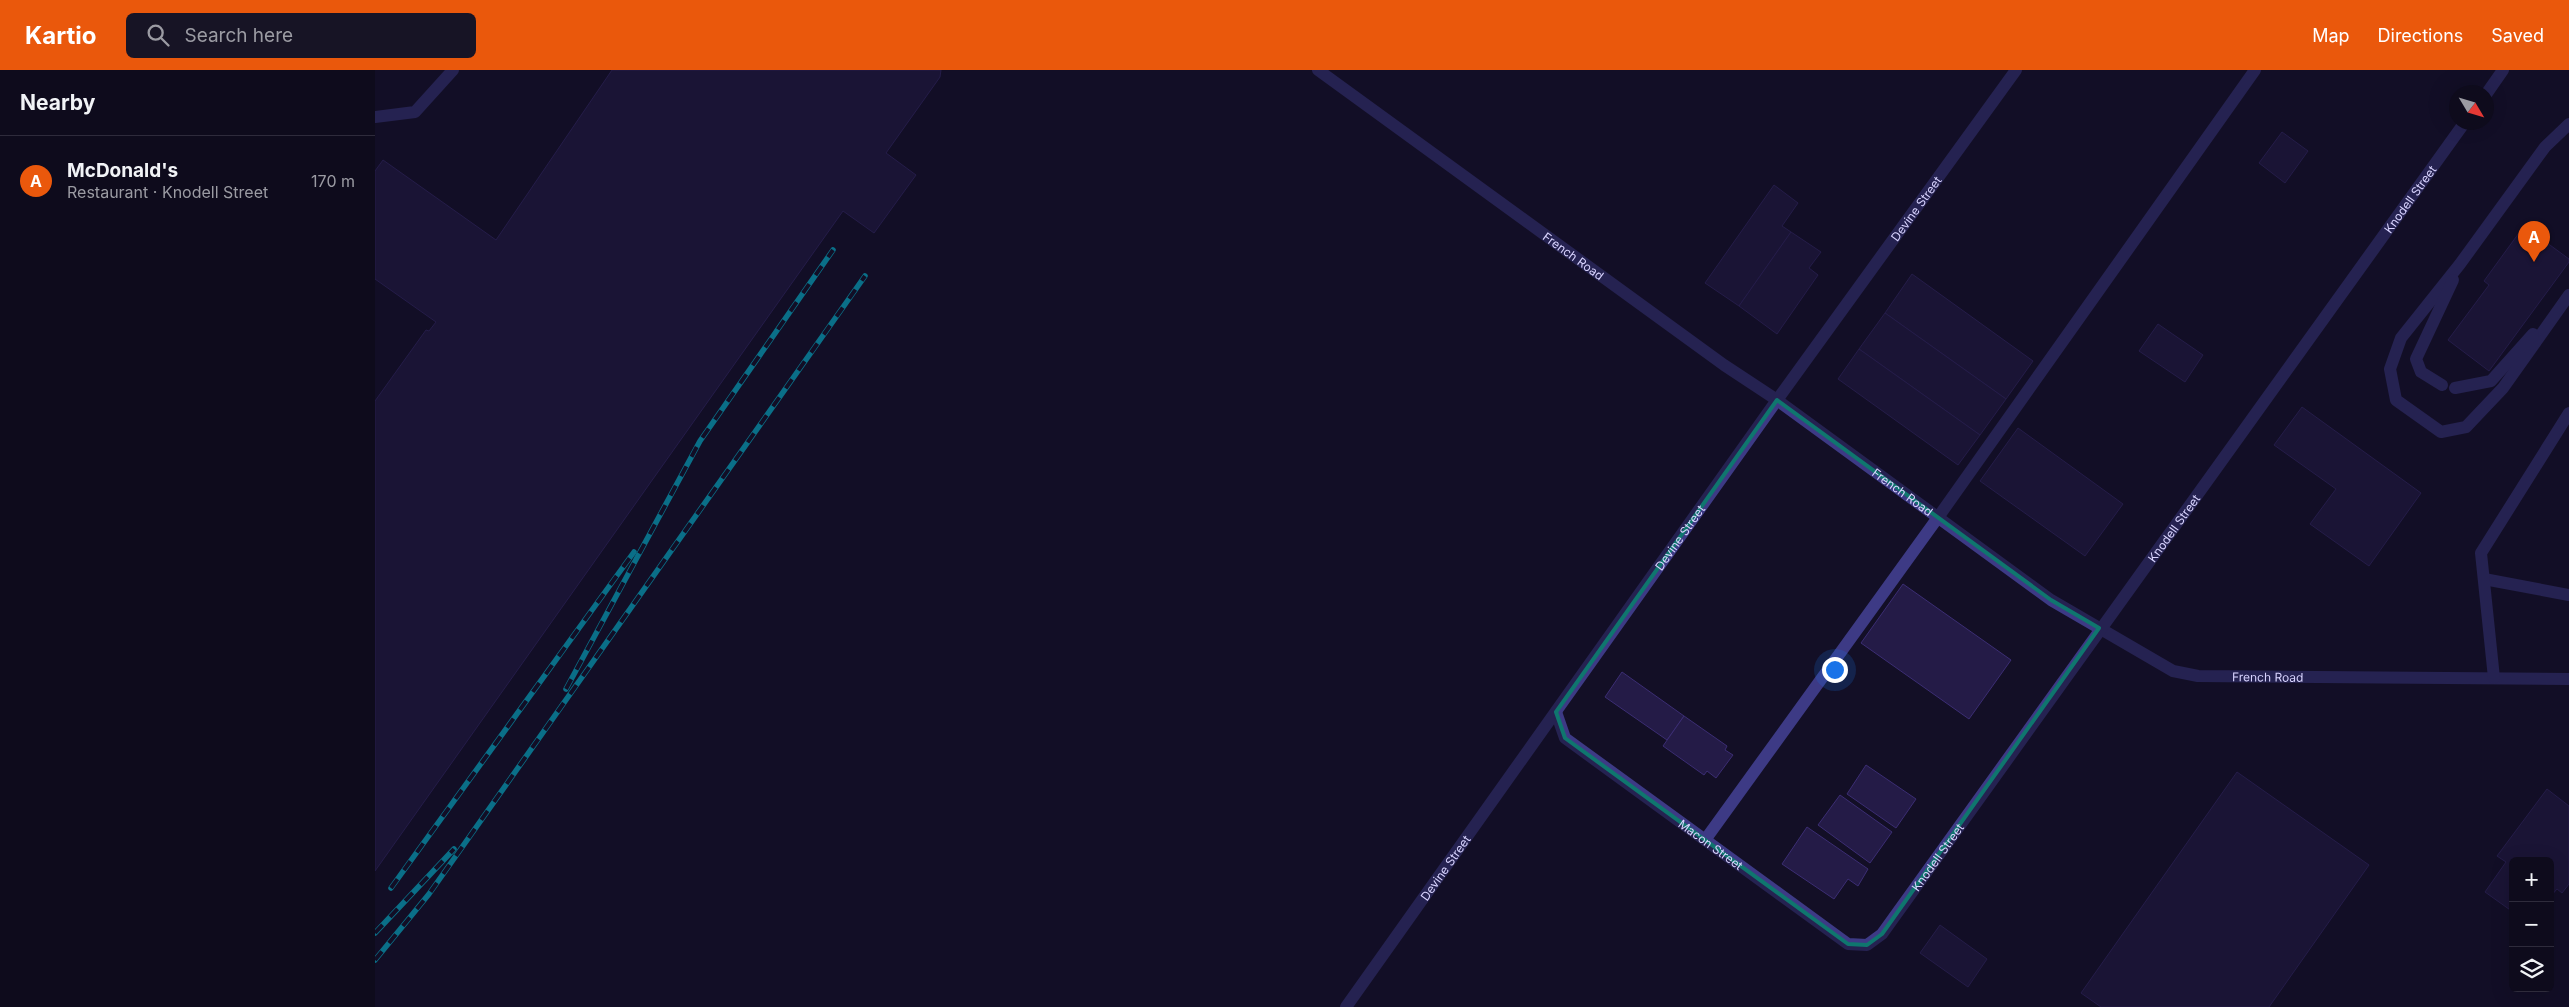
<!DOCTYPE html>
<meta charset="utf-8">
<style>
:root{--surface:#0e0b1c;--page:#171425;--text:#f1f3f6;--muted:#9b9ba3;--line:#2e2b3b;--accent:#ea580c}
body{margin:0;font-family:Inter,sans-serif;background:var(--page);color:var(--text)}
.controls{position:absolute;right:15px;bottom:15px;display:grid;overflow:hidden;border-radius:8px;box-shadow:0 5px 20px #0002}
.controls button{width:45px;height:45px;display:grid;place-items:center;padding:0;border:0;border-bottom:1px solid var(--line);background:var(--surface);color:var(--text);font:25px sans-serif}
.compass{position:absolute;left:2074px;top:15px;width:45px;height:45px;border-radius:50%;background:var(--surface);box-shadow:0 5px 20px #0002;rotate:128deg}
.you{position:absolute;left:1459px;top:599px;width:18px;height:18px;margin:-12px;border:4px solid #fff;border-radius:50%;background:#1a73e8;box-shadow:0 0 0 8px #1a73e833}
.badge{display:grid;place-items:center;width:32px;height:32px;border-radius:50%;background:var(--accent);color:#fff;font-size:16px;font-weight:700}
.pin{position:absolute;translate:-50% -41px;filter:drop-shadow(0 1px 2px #0008)}
.pin::after{content:'';position:absolute;top:26px;width:18px;height:15px;background:inherit;clip-path:polygon(0 0,100% 0,50% 100%)}
.list{margin:0;padding:0;list-style:none}
h2{display:flex;justify-content:space-between;align-items:center;height:65px;margin:0;padding:0 20px;font-size:21px}
h2 small{font-size:16px;font-weight:400;color:var(--muted)}
.list li{display:grid;grid-template-columns:32px 1fr auto;gap:15px;align-items:center;box-sizing:border-box;height:90px;padding:0 20px;border-top:1px solid var(--line)}
.list b{display:block;font-size:19px;white-space:nowrap}
.list p{margin:0;font-size:16px;white-space:nowrap;color:var(--muted)}
.list em{font-size:16px;font-style:normal;color:var(--muted)}
.icon{flex:none;width:28px;height:28px;fill:none;stroke:currentColor;stroke-width:2;stroke-linecap:round;stroke-linejoin:round}
.map{position:relative;flex:none;width:2194px;height:937px;overflow:hidden}
header{display:flex;align-items:center;gap:30px;box-sizing:border-box;height:70px;padding:0 25px;background:var(--accent);color:#fff}
header strong{font-size:24px}
nav{display:flex;gap:28px;margin-inline-start:auto;font-size:18px}
.search{width:350px;height:45px;background:var(--page);display:flex;align-items:center;gap:12px;box-sizing:border-box;padding:0 18px;border-radius:8px;color:var(--muted);font-size:19px}
main{display:flex}
aside{flex:1;background:var(--surface)}
.map>svg:first-child{display:block}
</style>
<header>
<strong>Kartio</strong>
<div class="search"><svg class="icon" aria-label="search" viewBox="0 0 24 24"><circle cx="10" cy="10" r="6"/><path d="M15 15l6 6"/></svg>Search here</div>
<nav><a>Map</a><a>Directions</a><a>Saved</a></nav>
</header>
<main>
<aside>
<h2>Nearby<small></small></h2>
<ul class="list">
<li><span class="badge">A</span><div><b>McDonald's</b><p>Restaurant · Knodell Street</p></div><em>170 m</em></li>
</ul>
</aside>
<div class="map">
<svg width="2194" height="937" viewBox="0 0 2194 937">
<rect width="100%" height="100%" fill="#130f26"/>
<!-- building -->
<g fill="#241b47" stroke="#3b2d73">
<path d="M237,0h329l-1,7 -54,76 30,22 -42,58 -31,-22 -468,660v-470l51,-71 3,1 7,-9 -61,-43v-108l8,-11 113,80z"/>
<path d="M1907,62l26,19 -23,32 -26,-20z"/>
<path d="M1399,115l24,18 -16,23 9,6 -52,74 -34,-23z"/>
<path d="M2149,156l45,33v3l-80,109 -41,-31 41,-55 -5,-4z"/>
<path d="M1416,162l30,20 -12,16 9,7 -41,59 -38,-28z"/>
<path d="M1537,204l121,87 -27,38 -121,-86z"/>
<path d="M1510,243l121,86 -26,36 -121,-86z"/>
<path d="M1783,254l45,31 -18,27 -46,-31z"/>
<path d="M1484,279l121,86 -22,30 -120,-86z"/>
<path d="M1927,337l119,86 -52,73 -59,-42 26,-35 -62,-44z"/>
<path d="M1643,358l105,76 -38,52 -105,-75z"/>
<path d="M1528,514l108,76 -42,59 -108,-76z"/>
<path d="M1247,602l62,44 -17,24 -62,-43z"/>
<path d="M1309,646l43,30 -2,4 8,5 -17,23 -9,-7 -3,4 -41,-29z"/>
<path d="M1491,695l50,34 -20,29 -49,-34z"/>
<path d="M1862,702l132,93 -100,142h-168l-20,-14z"/>
<path d="M2172,719l22,17v78l-7,9 -5,-4 -7,8v-36h-37v51l-28,-20 21,-30 -9,-6z"/>
<path d="M1465,725l52,37 -22,31 -52,-38z"/>
<path d="M1432,757l61,42 -10,17 -10,-7 -14,20 -52,-35z"/>
<path d="M1565,855l47,34 -19,28 -48,-34z"/>
</g>
<g fill="none" stroke-linecap="round" stroke-linejoin="round">
<!-- minor -->
<g stroke="#3d3a85" stroke-width="12">
<path id="s1" d="M943,0l406,295 53,35 274,200 122,71 25,5 371,3"/>
<path d="M2112,23l16,-23"/>
<path d="M0,47l40,-5 38,-42"/>
<path d="M2194,54l-24,23 -85,117 -59,74 -11,31 6,31 45,32 25,-5 37,-39 66,-93"/>
<path d="M2067,315l-21,-13 -5,-13 37,-79"/>
<path d="M2080,318l36,-7 42,-47"/>
<path d="M2109,509l85,16"/>
<path d="M2119,608l-13,-125 88,-140"/>
<path id="s2" d="M1181,642l9,26 283,206 19,1 15,-11 583,-812"/>
<path d="M1330,770l234,-324 316,-446"/>
<path id="s3" d="M971,937l431,-607 239,-330"/>
</g>
<!-- rail casing -->
<g stroke="#00e5ff" stroke-width="5.5">
<g id="rail">
<path d="M191,619l134,-248 133,-191"/>
<path d="M16,818l243,-336"/>
<path d="M0,863l79,-84"/>
<path d="M0,890l54,-66 436,-618"/>
</g>
</g>
<!-- rail -->
<use href="#rail" stroke="#130f26" stroke-width="4" stroke-dasharray="11" stroke-linecap="butt"/>
</g>
<!-- marked area -->
<path d="M0 0H2194V937H0ZM1402,330l274,200 48,28 -217,306 -15,11 -19,-1 -283,-206 -9,-26z" fill="#130f26" fill-opacity=".55" fill-rule="evenodd"/>
<path fill="none" stroke="#0f766e" stroke-width="4" stroke-linejoin="round" d="M1402,330l274,200 48,28 -217,306 -15,11 -19,-1 -283,-206 -9,-26z"/>
<g text-anchor="middle" dominant-baseline="central" stroke-width="4.5" stroke-linejoin="round" paint-order="stroke">
<!-- street labels -->
<g font-size="12" fill="#d9d4ff" stroke="#130f26">
<text stroke="none"><textPath href="#s2" startOffset="1320">Knodell Street</textPath></text>
<text stroke="none"><textPath href="#s3" startOffset="981">Devine Street</textPath></text>
<text stroke="none"><textPath href="#s1" startOffset="316">French Road</textPath></text>
<text stroke="none"><textPath href="#s1" startOffset="721">French Road</textPath></text>
<text stroke="none"><textPath href="#s2" startOffset="915">Knodell Street</textPath></text>
<text stroke="none"><textPath href="#s3" startOffset="576">Devine Street</textPath></text>
<text stroke="none"><textPath href="#s1" startOffset="1141">French Road</textPath></text>
<text stroke="none"><textPath href="#s2" startOffset="208">Macon Street</textPath></text>
<text stroke="none"><textPath href="#s2" startOffset="510">Knodell Street</textPath></text>
<text stroke="none"><textPath href="#s3" startOffset="171">Devine Street</textPath></text>
</g>
</g>
</svg>
<div class="controls">
<button>+</button>
<button>−</button>
<button><svg class="icon" aria-label="layers" viewBox="0 0 24 24"><path d="M12 4l9 5-9 5-9-5zM3 14l9 5 9-5"/></svg></button>
</div>
<svg class="compass" viewBox="-18 -18 36 36"><path d="M0-13l5 13h-10z" fill="#e53935"/><path d="M0 13l5-13h-10z" fill="#9b9ba3"/></svg>
<div class="you"></div>
<div class="pin badge" style="left:2159px;top:192px">A</div>
</div>
</main>
